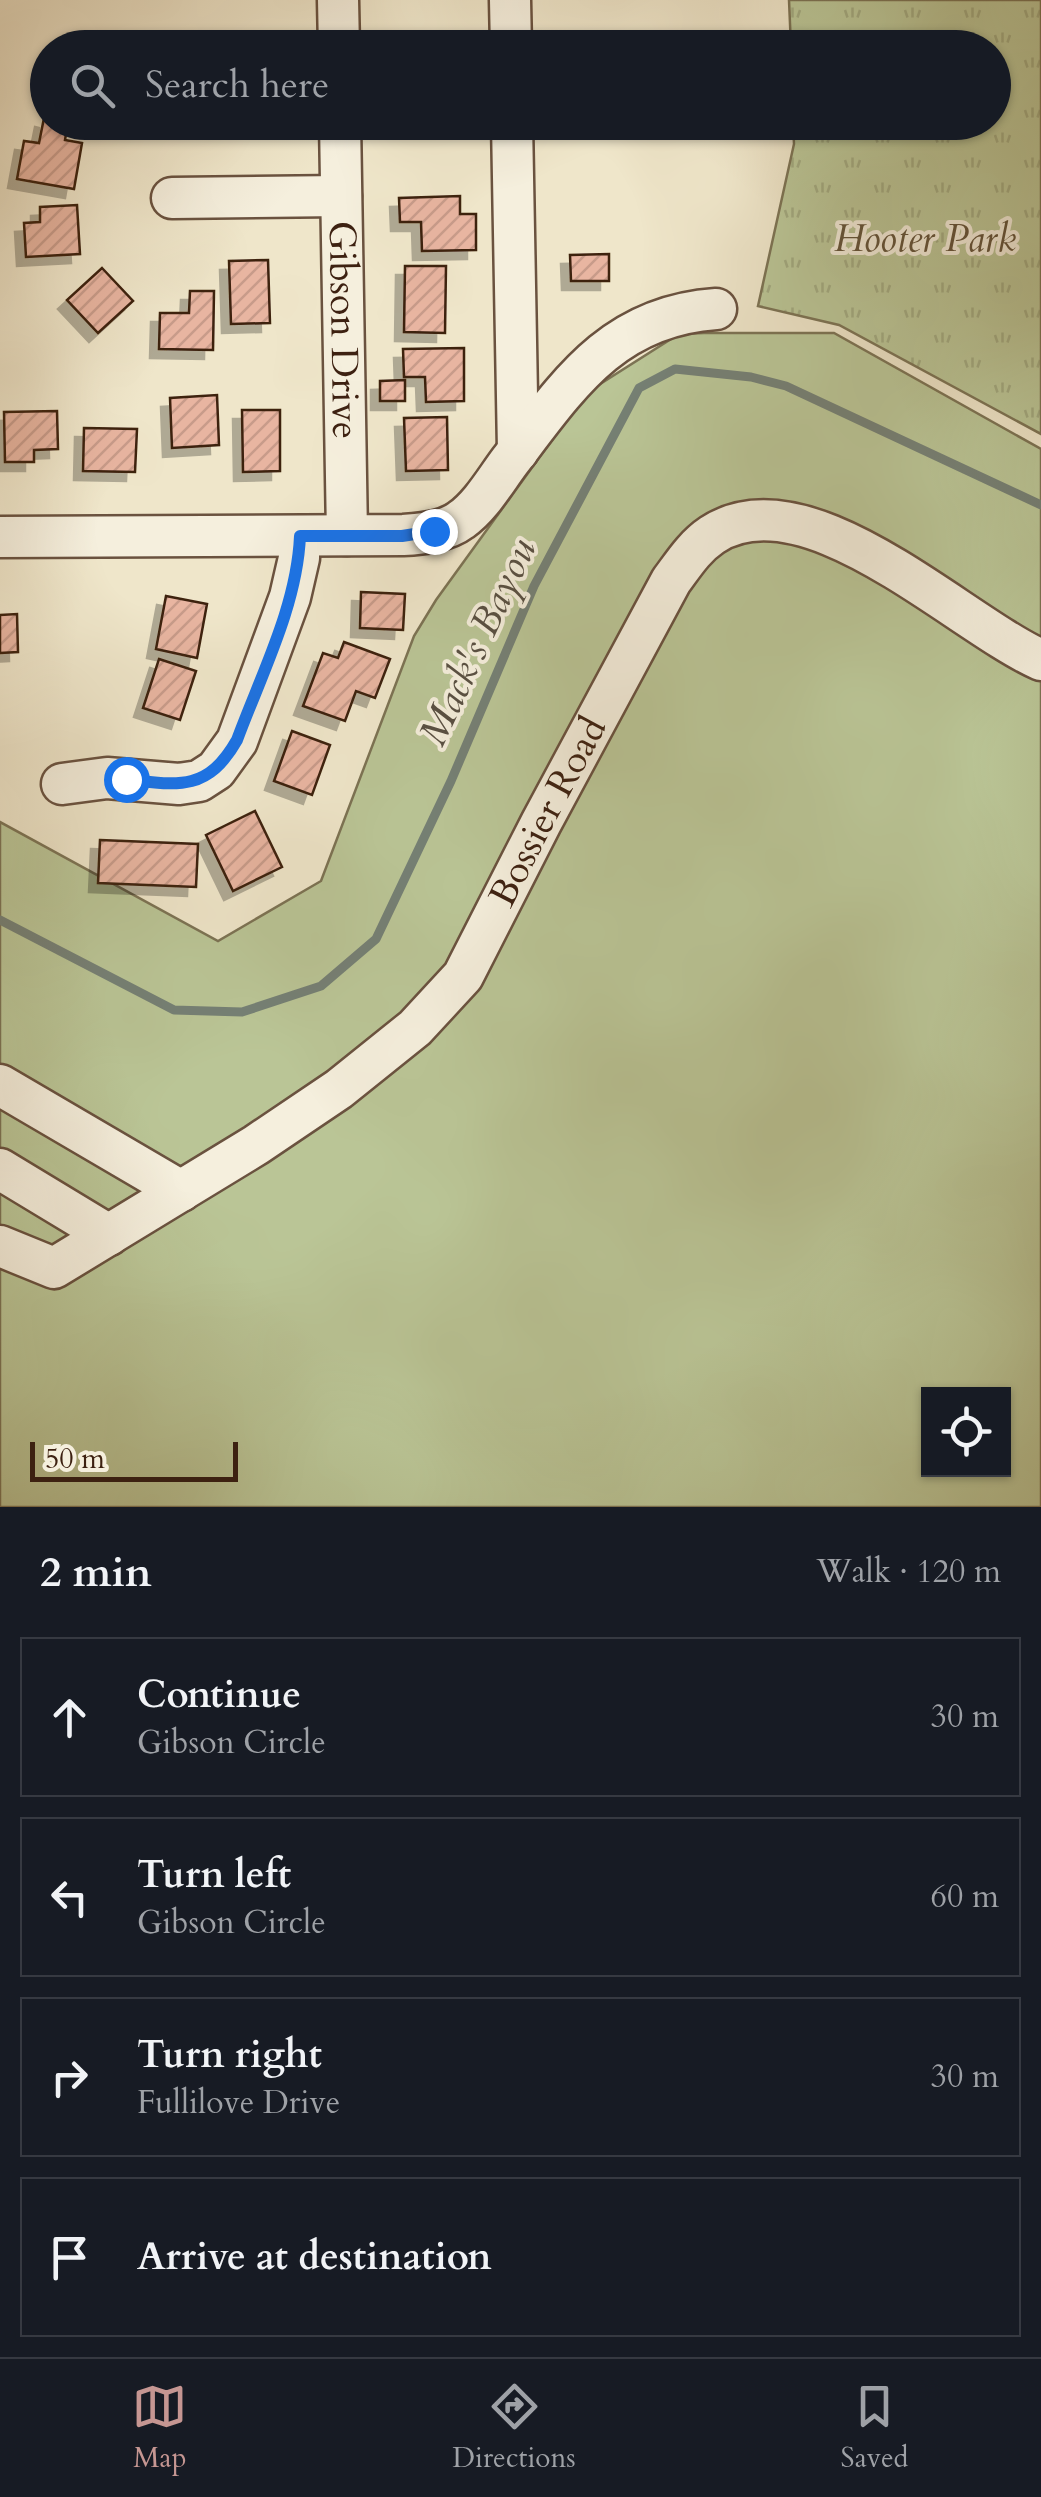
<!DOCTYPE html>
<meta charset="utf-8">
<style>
:root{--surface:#171b24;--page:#242831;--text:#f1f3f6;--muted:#9ea1a6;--line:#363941;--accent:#c59692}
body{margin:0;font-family:Cardo,serif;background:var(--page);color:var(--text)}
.controls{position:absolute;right:30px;bottom:30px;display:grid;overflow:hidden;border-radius:0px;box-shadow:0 2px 8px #0004}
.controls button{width:90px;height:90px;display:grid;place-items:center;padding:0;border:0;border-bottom:2px solid var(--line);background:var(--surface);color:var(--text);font:50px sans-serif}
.scale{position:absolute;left:30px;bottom:25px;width:208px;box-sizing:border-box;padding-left:10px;border:5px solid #3d2111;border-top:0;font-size:28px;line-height:35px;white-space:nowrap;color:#3d2111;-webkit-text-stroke:8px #f5efdd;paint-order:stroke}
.stop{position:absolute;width:30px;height:30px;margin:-22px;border:8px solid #1a73e8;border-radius:50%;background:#fff}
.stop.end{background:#1a73e8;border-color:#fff;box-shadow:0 2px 10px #0008}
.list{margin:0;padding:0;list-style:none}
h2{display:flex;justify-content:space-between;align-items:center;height:130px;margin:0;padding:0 40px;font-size:42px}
h2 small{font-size:32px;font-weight:400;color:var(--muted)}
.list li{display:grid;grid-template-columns:65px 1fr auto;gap:30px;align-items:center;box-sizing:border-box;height:160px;margin:0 20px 20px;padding:0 20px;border:2px solid var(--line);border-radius:0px}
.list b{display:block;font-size:38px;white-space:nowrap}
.list p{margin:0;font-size:32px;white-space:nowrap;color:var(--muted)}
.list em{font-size:32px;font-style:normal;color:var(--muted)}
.icon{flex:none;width:55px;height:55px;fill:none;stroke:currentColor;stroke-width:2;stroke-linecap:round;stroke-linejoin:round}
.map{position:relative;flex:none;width:1041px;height:1507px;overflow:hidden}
.search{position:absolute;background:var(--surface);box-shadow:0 2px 8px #0004;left:30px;right:30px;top:30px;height:110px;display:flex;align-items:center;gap:25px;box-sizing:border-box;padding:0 35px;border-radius:55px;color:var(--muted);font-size:38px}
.sheet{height:850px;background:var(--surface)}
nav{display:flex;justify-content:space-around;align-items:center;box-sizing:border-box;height:140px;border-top:2px solid var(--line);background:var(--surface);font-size:28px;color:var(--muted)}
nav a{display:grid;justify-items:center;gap:5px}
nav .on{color:var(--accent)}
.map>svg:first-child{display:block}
</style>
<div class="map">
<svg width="1041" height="1507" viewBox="0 0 1041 1507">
<defs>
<pattern id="park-tufts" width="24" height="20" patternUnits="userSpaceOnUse" patternTransform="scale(2.5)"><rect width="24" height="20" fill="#bac596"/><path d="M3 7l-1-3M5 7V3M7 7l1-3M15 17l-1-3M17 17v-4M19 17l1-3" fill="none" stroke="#a1a980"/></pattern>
<pattern id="building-hatch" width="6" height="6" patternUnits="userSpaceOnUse" patternTransform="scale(2.5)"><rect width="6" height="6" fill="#e8b5a1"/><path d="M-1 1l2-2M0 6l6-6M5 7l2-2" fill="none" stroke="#c89b8a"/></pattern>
<filter id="shadow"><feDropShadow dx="-9" dy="9" stdDeviation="0" flood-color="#0004"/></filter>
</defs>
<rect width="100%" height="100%" fill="#efe6ca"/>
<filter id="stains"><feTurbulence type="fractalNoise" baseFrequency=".002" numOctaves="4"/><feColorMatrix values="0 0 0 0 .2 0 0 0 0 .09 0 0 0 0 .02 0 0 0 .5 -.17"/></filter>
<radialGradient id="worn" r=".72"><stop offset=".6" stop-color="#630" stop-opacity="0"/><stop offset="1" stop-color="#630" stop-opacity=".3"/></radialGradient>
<!-- grass -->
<path fill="#bac596" stroke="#7c7354" stroke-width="2.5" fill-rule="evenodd" d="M704,333h130l207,116v1058h-1041v-685l218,119 103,-60 93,-245 22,-36 150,-207 93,-59zM928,1394h76v76h-76z"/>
<!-- park -->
<path fill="url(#park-tufts)" stroke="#7c7354" stroke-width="2.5" d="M789,0h252v434l-202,-109 -81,-19 36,-162 -1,-21 201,-1v-74l-203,-1z"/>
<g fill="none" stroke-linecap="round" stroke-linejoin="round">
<!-- stream -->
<path stroke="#758075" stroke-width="9" d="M0,920l174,90 68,2 79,-26 55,-47 75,-158 83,-195 105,-198 36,-19 76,8 35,9 255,119"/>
</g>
<!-- building -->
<g fill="url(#building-hatch)" stroke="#3d2111" stroke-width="2.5" filter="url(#shadow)">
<path d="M44,118l4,1v3h20l-3,18 17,3 -8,46 -57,-10 7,-38 15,2z"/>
<path d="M460,196v18h16v36l-54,1 -1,-29h-21l-1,-24z"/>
<path d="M77,205l3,49 -54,3 -2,-34 16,-1v-15z"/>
<path d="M609,254v27h-38l-1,-26z"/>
<path d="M268,260l2,63 -39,1 -2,-63z"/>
<path d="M405,266h41l-1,67 -41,-1z"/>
<path d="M102,268l31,33 -35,32 -31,-33z"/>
<path d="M190,291h24l-1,59 -54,-1 1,-36h29z"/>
<path d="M464,348v53l-38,1 -1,-25h-21l-1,-28z"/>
<path d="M405,380v21h-25v-20z"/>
<path d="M217,395l2,50 -47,3 -2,-50z"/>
<path d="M242,410h38v61l-37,1z"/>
<path d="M57,411l1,38 -24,1v12h-29l-1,-50z"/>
<path d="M447,417l1,53 -42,1 -2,-53z"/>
<path d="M84,428l53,1 -2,43 -52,-1z"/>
<path d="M361,592l44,2 -2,36 -43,-2z"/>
<path d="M166,596l41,8 -10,54 -41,-9z"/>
<path d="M17,614l1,38 -18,1v-38z"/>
<path d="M344,642l46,17 -15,39 -19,-7 -11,30 -42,-15 20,-53 15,5z"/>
<path d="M159,659l37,12 -16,49 -37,-12z"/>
<path d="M292,731l38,14 -18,50 -38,-14z"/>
<path d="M255,811l27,56 -49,24 -27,-56z"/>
<path d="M100,840l98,4 -2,43 -98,-4z"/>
</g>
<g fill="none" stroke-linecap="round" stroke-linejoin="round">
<!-- minor casing -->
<g stroke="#6a523f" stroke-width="45">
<g id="minor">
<path d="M338,0l1,48"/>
<path d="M510,0l1,48"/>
<path id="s1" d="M340,122l7,413"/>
<path d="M512,122l6,329"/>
<path d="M172,198l169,-2"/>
<path d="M0,537l403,-2c19,-1 42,-3 58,-15 20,-14 34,-39 49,-59 58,-76 102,-145 206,-152"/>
<path d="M62,784l45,-6 72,6 20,-3 17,-11 21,-29 53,-144 9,-39v-22"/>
<path d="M0,1085l181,106"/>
<path d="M0,1169l109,66"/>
<path id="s2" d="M0,1246l54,22 202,-123 83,-56 76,-61 48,-52 78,-153 130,-242c12,-16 23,-34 41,-46 94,-62 246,88 329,125"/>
</g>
</g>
<!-- minor -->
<use href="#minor" stroke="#f5efdd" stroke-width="40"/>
</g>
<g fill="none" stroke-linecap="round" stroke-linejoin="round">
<!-- route -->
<path stroke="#1a73e8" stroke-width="12" d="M126,779c53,7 82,12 111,-39 24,-65 60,-134 63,-204h102l32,-5"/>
</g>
<g text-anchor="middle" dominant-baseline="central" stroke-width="8" stroke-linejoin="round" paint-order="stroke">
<!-- park labels -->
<g font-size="38" font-style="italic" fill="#625239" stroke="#f5efdd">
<text x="925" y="239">Hooter Park</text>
</g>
<!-- street labels -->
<g font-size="38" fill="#3d2111" stroke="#f5efdd">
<text stroke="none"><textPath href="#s1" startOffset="208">Gibson Drive</textPath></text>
<text stroke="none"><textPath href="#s2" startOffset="748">Bossier Road</textPath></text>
</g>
<!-- water labels -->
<g font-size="40" font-style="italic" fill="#595043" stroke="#f5efdd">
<text transform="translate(478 642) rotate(-65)">Mack's Bayou</text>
</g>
</g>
<rect width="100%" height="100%" filter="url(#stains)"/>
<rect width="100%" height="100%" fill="url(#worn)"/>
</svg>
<div class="controls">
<button><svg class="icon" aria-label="locate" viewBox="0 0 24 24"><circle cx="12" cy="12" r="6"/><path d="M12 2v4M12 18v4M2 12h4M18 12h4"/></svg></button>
</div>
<div class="scale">50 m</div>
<div class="stop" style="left:126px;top:779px"></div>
<div class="stop end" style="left:434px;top:531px"></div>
<div class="search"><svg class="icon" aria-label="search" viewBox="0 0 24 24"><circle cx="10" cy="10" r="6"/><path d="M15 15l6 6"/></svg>Search here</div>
</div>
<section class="sheet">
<h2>2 min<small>Walk · 120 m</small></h2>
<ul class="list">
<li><svg class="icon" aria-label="ahead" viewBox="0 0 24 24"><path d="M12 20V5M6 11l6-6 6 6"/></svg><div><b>Continue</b><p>Gibson Circle</p></div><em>30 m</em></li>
<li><svg class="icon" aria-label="left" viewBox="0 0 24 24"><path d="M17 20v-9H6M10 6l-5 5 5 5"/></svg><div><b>Turn left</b><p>Gibson Circle</p></div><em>60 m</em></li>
<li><svg class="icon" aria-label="right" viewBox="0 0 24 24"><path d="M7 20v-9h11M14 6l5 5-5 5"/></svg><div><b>Turn right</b><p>Fullilove Drive</p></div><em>30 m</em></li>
<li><svg class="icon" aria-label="arrive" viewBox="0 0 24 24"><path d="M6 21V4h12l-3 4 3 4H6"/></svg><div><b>Arrive at destination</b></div></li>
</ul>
</section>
<nav>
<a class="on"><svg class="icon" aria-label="map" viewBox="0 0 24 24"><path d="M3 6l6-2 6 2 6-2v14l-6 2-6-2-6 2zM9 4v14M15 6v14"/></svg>Map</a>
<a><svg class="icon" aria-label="directions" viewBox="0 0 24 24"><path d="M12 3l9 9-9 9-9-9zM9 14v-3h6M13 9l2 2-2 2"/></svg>Directions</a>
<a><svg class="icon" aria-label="saved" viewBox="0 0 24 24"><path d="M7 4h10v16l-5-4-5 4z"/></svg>Saved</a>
</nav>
